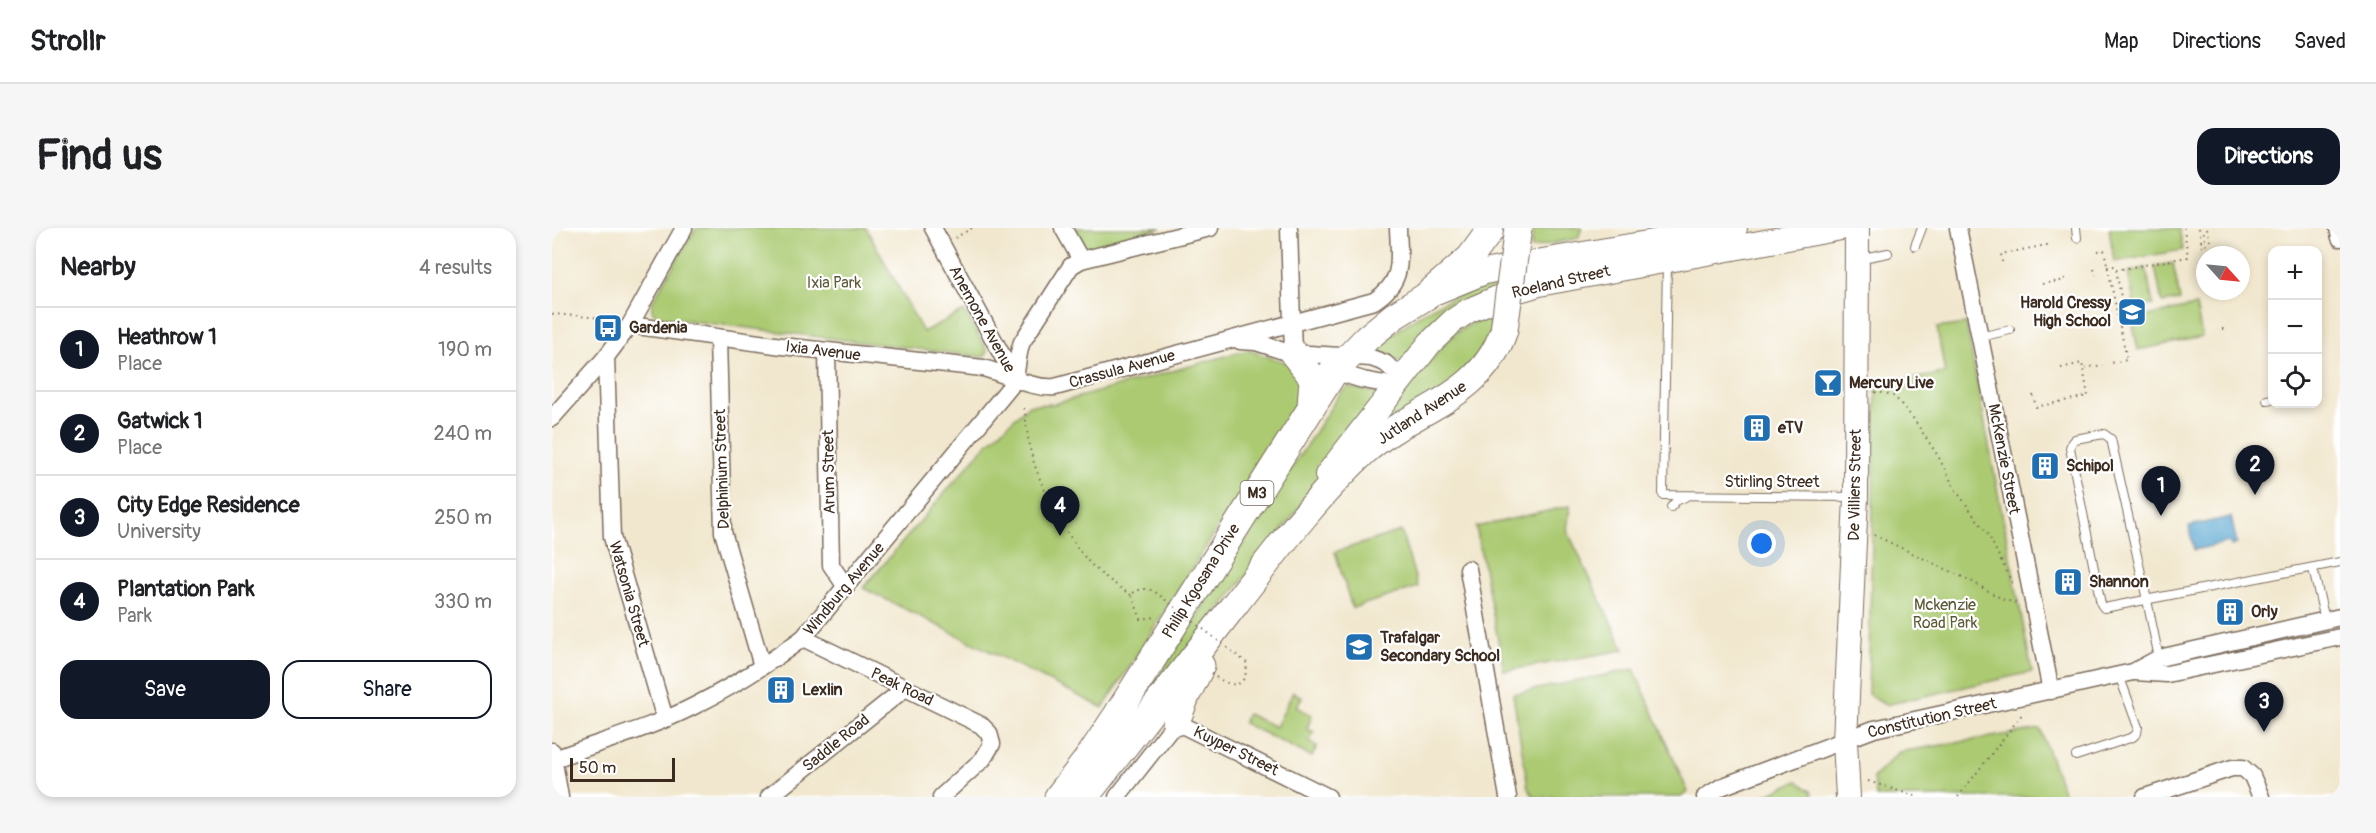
<!DOCTYPE html>
<meta charset="utf-8">
<style>
:root{--surface:#fff;--page:#f6f6f6;--text:#202124;--muted:#757577;--line:#e0e0e0;--accent:#111827}
body{margin:0;font-family:Pangolin,sans-serif;background:var(--page);color:var(--text)}
.controls{position:absolute;right:18px;top:18px;display:grid;overflow:hidden;border-radius:12px;box-shadow:0 3px 9px #0003}
.controls button{width:54px;height:54px;display:grid;place-items:center;padding:0;border:0;border-bottom:2px solid var(--line);background:var(--surface);color:var(--text);font:30px sans-serif}
.compass{position:absolute;left:1644px;top:18px;width:54px;height:54px;border-radius:50%;background:var(--surface);box-shadow:0 3px 9px #0003;rotate:117deg}
.scale{position:absolute;left:18px;bottom:15px;width:105px;box-sizing:border-box;padding-left:6px;border:3px solid #3b2a1e;border-top:0;font-size:16px;line-height:21px;white-space:nowrap;color:#3b2a1e;-webkit-text-stroke:4px #fff;paint-order:stroke}
.you{position:absolute;left:1210px;top:316px;width:21px;height:21px;margin:-15px;border:4px solid #fff;border-radius:50%;background:#1a73e8;box-shadow:0 0 0 9px #1a73e833}
.badge{display:grid;place-items:center;width:39px;height:39px;border-radius:50%;background:var(--accent);color:#fff;font-size:20px;font-weight:700}
.pin{position:absolute;translate:-50% -50px;filter:drop-shadow(0 2px 3px #0008)}
.pin::after{content:'';position:absolute;top:32px;width:21px;height:18px;background:inherit;clip-path:polygon(0 0,100% 0,50% 100%)}
.list{margin:0;padding:0;list-style:none}
h2{display:flex;justify-content:space-between;align-items:center;height:78px;margin:0;padding:0 24px;font-size:26px}
h2 small{font-size:20px;font-weight:400;color:var(--muted)}
.list li{display:grid;grid-template-columns:39px 1fr auto;gap:18px;align-items:center;box-sizing:border-box;height:84px;padding:0 24px;border-top:2px solid var(--line)}
.list b{display:block;font-size:22px;white-space:nowrap}
.list p{margin:0;font-size:20px;white-space:nowrap;color:var(--muted)}
.list em{font-size:20px;font-style:normal;color:var(--muted)}
.actions{display:flex;gap:12px;padding:18px 24px}
.actions a{flex:1;padding:14px 0;border:2px solid var(--accent);border-radius:18px;text-align:center;font-size:21px;color:var(--accent)}
.actions .main{background:var(--accent);color:#fff}
.icon{flex:none;width:33px;height:33px;fill:none;stroke:currentColor;stroke-width:2;stroke-linecap:round;stroke-linejoin:round}
.map{position:relative;flex:none;width:1788px;height:569px;overflow:hidden;border-radius:18px}
header{display:flex;align-items:center;gap:36px;box-sizing:border-box;height:84px;padding:0 30px;background:var(--surface);border-bottom:2px solid var(--line)}
header strong{font-size:28px}
nav{display:flex;gap:33px;margin-inline-start:auto;font-size:21px}
.intro{display:flex;align-items:center;justify-content:space-between;box-sizing:border-box;height:144px;padding:0 36px}
h1{margin:0;font-size:42px}
.button{padding:15px 27px;border-radius:18px;background:var(--accent);color:#fff;font-size:21px;font-weight:700}
main{display:flex;gap:36px;padding:0 36px}
aside{flex:1;background:var(--surface);border-radius:18px;box-shadow:0 3px 9px #0003}
.map>svg:first-child{display:block}
</style>
<header>
<strong>Strollr</strong>
<nav><a>Map</a><a>Directions</a><a>Saved</a></nav>
</header>
<div class="intro"><h1>Find us</h1><a class="button">Directions</a></div>
<main>
<aside>
<h2>Nearby<small>4 results</small></h2>
<ul class="list">
<li><span class="badge">1</span><div><b>Heathrow 1</b><p>Place</p></div><em>190 m</em></li>
<li><span class="badge">2</span><div><b>Gatwick 1</b><p>Place</p></div><em>240 m</em></li>
<li><span class="badge">3</span><div><b>City Edge Residence</b><p>University</p></div><em>250 m</em></li>
<li><span class="badge">4</span><div><b>Plantation Park</b><p>Park</p></div><em>330 m</em></li>
</ul>
<div class="actions"><a class="main">Save</a><a>Share</a></div>
</aside>
<div class="map">
<svg width="1788" height="569" viewBox="0 0 1788 569">
<rect width="100%" height="100%" fill="#fff"/>
<filter id="ink" filterUnits="userSpaceOnUse"><feTurbulence type="fractalNoise" baseFrequency=".0167" numOctaves="2"/><feDisplacementMap in="SourceGraphic" scale="12" xChannelSelector="R" yChannelSelector="G"/><feConvolveMatrix kernelMatrix="1 2 1 2 8 2 1 2 1" color-interpolation-filters="sRGB"/></filter>
<filter id="wash" filterUnits="userSpaceOnUse"><feTurbulence type="fractalNoise" baseFrequency=".008" numOctaves="4" result="noise"/><feDisplacementMap in="SourceGraphic" scale="24" xChannelSelector="R" yChannelSelector="G"/><feGaussianBlur stdDeviation="1.35" result="paint"/><feColorMatrix in="noise" values="0 0 0 0 0 0 0 0 0 0 0 0 0 0 0 0 0 1.4 0 .05"/><feComposite in="paint" operator="in"/></filter>
<g filter="url(#wash)">
<rect width="100%" height="100%" fill="#f1e7ce"/>
<!-- green -->
<g fill="#abca72" stroke="#737a48" stroke-width="1.5">
<path d="M144,0h170l57,104 41,-21 23,39 -1,5 -4,2 -323,-40 -7,-6v-9z"/>
<path d="M522,0h87l-74,23z"/>
<path d="M982,0h48l-4,10 -47,10z"/>
<path d="M1557,0h70l4,22 -69,12z"/>
<path d="M1621,35l7,37 -18,3 -7,-37z"/>
<path d="M1594,40l7,37 -18,3 -7,-36z"/>
<path d="M988,51l-139,84 -13,-9 -16,-1c52,-50 97,-68 168,-74z"/>
<path d="M1644,78l6,31 -64,13 -6,-31z"/>
<path d="M944,81l-2,27 -28,43 -86,47 62,-80 16,-14z"/>
<path d="M1414,96l66,348 -147,33 -17,-11 8,-308 69,-13 -8,-45z"/>
<path d="M695,122l50,16 8,26 -202,316 -240,-120 123,-143 43,-40 25,-1z"/>
<path d="M796,159l32,7 -93,130 -167,212 220,-343z"/>
<path d="M1018,278l-3,24 57,120 -120,21 -28,-144z"/>
<path d="M849,303l17,56 -66,21 -17,-56z"/>
<path d="M1082,441l54,123 -7,5h-147l-6,-9 -15,-94z"/>
<path d="M741,464l9,5 -6,10 16,8 -5,14 7,3 -5,10 8,4 -5,11 -69,-34 4,-9 29,13z"/>
<path d="M1488,501l25,68h-189l-3,-19 26,-26z"/>
<path d="M1245,553l15,11v5h-51z"/>
</g>
<!-- water -->
<path fill="#57a5d0" stroke="#496877" stroke-width="1.5" d="M1679,289l6,27 -6,2 -2,-4 -35,8 -5,-24z"/>
</g>
<g filter="url(#ink)">
<g fill="none" stroke-linecap="round" stroke-linejoin="round">
<!-- lane casing -->
<g stroke="#7b6c5c" stroke-width="10">
<g id="lane">
<path d="M1524,0l1,10"/>
<path d="M1363,18l7,-18"/>
<path d="M1306,31l30,-6"/>
<path d="M1115,34l-4,233 192,2"/>
<path d="M1428,109l30,-7"/>
<path d="M1715,172l5,-1"/>
<path d="M1119,279l5,-6 9,-4"/>
<path d="M1761,341l12,51"/>
<path d="M1607,430l-12,-58 -36,-161 -7,-5 -29,5 -3,3 -2,6 31,156 3,4 236,-46"/>
<path d="M1524,528l57,-19 4,-4 1,-6 -19,-52"/>
</g>
</g>
<!-- street casing -->
<g stroke="#7b6c5c" stroke-width="19">
<g id="street">
<path d="M381,0l82,151"/>
<path d="M511,0l18,32"/>
<path d="M737,0l4,125"/>
<path d="M1406,0l93,463"/>
<path d="M1786,0l2,10"/>
<path d="M78,97l152,21 201,22c24,6 47,21 72,19l319,-86c31,-20 25,-41 24,-73"/>
<path d="M166,110l5,194 39,134"/>
<path d="M688,113l16,1 45,15"/>
<path d="M275,124l4,213 15,22"/>
<path d="M741,125l78,5 14,5 17,15"/>
<path d="M54,129l6,180 53,182"/>
<path d="M775,141l36,11 33,6"/>
<path d="M0,190l54,-61 24,-32 54,-97"/>
<path d="M916,341l40,228"/>
<path d="M251,410l178,87 8,8 3,11 -9,15 -42,38"/>
<path d="M1583,444l32,2 173,-37"/>
<path d="M0,523l8,46"/>
<path d="M0,532c47,-18 97,-31 142,-54 38,-19 75,-43 109,-68l207,-251c9,-14 6,-30 12,-45l49,-76 10,-6 129,-32"/>
<path d="M217,569l135,-108"/>
<path d="M565,569l59,-75 152,75"/>
<path d="M1153,569l16,-10 153,-58 245,-54 14,-3 26,-14 181,-41"/>
<path d="M1593,569l87,-29h11l9,8 9,21"/>
</g>
</g>
<!-- secondary casing -->
<g stroke="#7b6c5c" stroke-width="26">
<g id="secondary">
<path d="M884,64l49,-20 28,-6 222,-38"/>
<path d="M775,247l103,-132 23,-22 15,-10 41,-18 30,-9 302,-56"/>
<path d="M1296,569l-3,-56 11,-244 1,-269"/>
</g>
</g>
<!-- primary casing -->
<g stroke="#7b6c5c" stroke-width="29">
<g id="primary">
<path d="M741,125l20,25 -2,28"/>
<path d="M624,494l10,-26 15,-30"/>
<path d="M506,569l31,-40 28,-42 217,-343 33,-34 27,-22 31,-19 45,-39 22,-30"/>
<path d="M533,569c50,-64 100,-129 150,-193 41,-53 80,-106 129,-152 48,-44 118,-53 140,-122"/>
</g>
</g>
<!-- path -->
<g stroke="#7b6c5c" stroke-width="2" stroke-dasharray="1.5 4.5" stroke-linecap="butt">
<path d="M1647,0l3,19 4,-1 -3,-18"/>
<path d="M1655,0l3,13"/>
<path d="M403,10l17,-10"/>
<path d="M1546,23l6,-1 23,110 -16,3"/>
<path d="M1450,34l-1,-8 51,-10"/>
<path d="M1555,39l8,-1 1,4 72,-13 -4,-29"/>
<path d="M1542,41l2,6"/>
<path d="M1564,42l7,38 -7,1"/>
<path d="M1490,56l23,-4 -1,-5"/>
<path d="M0,86l63,5"/>
<path d="M1670,101h2"/>
<path d="M1509,140l21,-5 1,5"/>
<path d="M1323,164l14,2 6,3 18,21 25,38 17,33 34,47 25,51"/>
<path d="M1481,167l3,12 52,-11 -5,-28 20,-3"/>
<path d="M472,180c3,14 3,28 6,41 8,34 35,86 58,112 12,14 29,24 44,35l1,-3"/>
<path d="M1322,307l97,46 33,19 13,3"/>
<path d="M580,368l9,23 14,-2"/>
<path d="M1316,553l50,16"/>
<path d="M1406,569l65,-84"/>
</g>
<!-- lane -->
<use href="#lane" stroke="#fff" stroke-width="8"/>
<!-- street -->
<use href="#street" stroke="#fff" stroke-width="16"/>
<!-- secondary -->
<use href="#secondary" stroke="#fff" stroke-width="24"/>
<!-- primary -->
<use href="#primary" stroke="#fff" stroke-width="27"/>
<!-- primary-bridge casing -->
<g stroke="#7b6c5c" stroke-width="29" stroke-linecap="butt">
<path id="primary-bridge" d="M952,102l14,-102"/>
</g>
<!-- path-bridge -->
<path stroke="#7b6c5c" stroke-width="2" stroke-dasharray="1.5 4.5" stroke-linecap="butt" d="M581,365c8,-5 13,-5 21,-2l93,72c-1,32 -21,22 -38,9"/>
<!-- primary-bridge -->
<use href="#primary-bridge" stroke="#fff" stroke-width="27"/>
</g>
</g>
<!-- icons -->
<defs>
<g id="school-square" transform="scale(1.5)"><rect x="-9" y="-9" width="18" height="18" rx="4" fill="#1f6fb2" stroke="#fff"/><path d="M0-5L7-2L0 1L-7-2ZM-4 1L0 2.5L4 1V4Q0 6-4 4Z" fill="#fff"/></g>
<g id="bus-square" transform="scale(1.5)"><rect x="-9" y="-9" width="18" height="18" rx="4" fill="#1f6fb2" stroke="#fff"/><path d="M-5-6H5V4H4V6H2V4H-2V6H-4V4H-5ZM-3.5-4V0h7V-4ZM-3.5 1.2v1.5H-2V1.2ZM2 1.2v1.5H3.5V1.2Z" fill="#fff"/></g>
<g id="bar-square" transform="scale(1.5)"><rect x="-9" y="-9" width="18" height="18" rx="4" fill="#1f6fb2" stroke="#fff"/><path d="M-6-5H6L.8 .8V4.5H3.5V6h-7V4.5H-.8V.8Z" fill="#fff"/></g>
<g id="building-square" transform="scale(1.5)"><rect x="-9" y="-9" width="18" height="18" rx="4" fill="#1f6fb2" stroke="#fff"/><path d="M-4-6H4V6H1V3H-1V6H-4ZM-2.5-4.3h1.7v1.8h-1.7ZM.8-4.3h1.7v1.8H.8ZM-2.5-1h1.7V.8h-1.7ZM.8-1h1.7V.8H.8Z" fill="#fff"/></g>
</defs>
<g fill-rule="evenodd">
<use href="#school-square" x="1580" y="84"/>
<use href="#bus-square" x="56" y="100"/>
<use href="#bar-square" x="1276" y="155"/>
<use href="#building-square" x="1205" y="200"/>
<use href="#building-square" x="1493" y="238"/>
<use href="#building-square" x="1516" y="354"/>
<use href="#building-square" x="1678" y="384"/>
<use href="#school-square" x="807" y="419"/>
<use href="#building-square" x="229" y="462"/>
</g>
<g text-anchor="middle" dominant-baseline="central" stroke-width="4.5" stroke-linejoin="round" paint-order="stroke">
<!-- shield labels -->
<rect fill="#fff" stroke="#766a62" stroke-width="1.5" x="688.5" y="253" width="33" height="24" rx="4.5"/>
<g font-size="15" font-weight="bold" fill="#3b2a1e">
<text x="705" y="265">M3</text>
</g>
<!-- street labels -->
<g font-size="16" fill="#3b2a1e" stroke="#fff">
<text transform="translate(1009 54) rotate(-13)">Roeland Street</text>
<text transform="translate(430 91) rotate(61)">Anemone Avenue</text>
<text transform="translate(271 123) rotate(7)">Ixia Avenue</text>
<text transform="translate(570 141) rotate(-15)">Crassula Avenue</text>
<text transform="translate(870 185) rotate(-33)">Jutland Avenue</text>
<text transform="translate(1452 231) rotate(79)">McKenzie Street</text>
<text transform="translate(170 241) rotate(-92)">Delphinium Street</text>
<text transform="translate(277 244) rotate(-91)">Arum Street</text>
<text x="1220" y="254">Stirling Street</text>
<text transform="translate(1303 257) rotate(-89)">De Villiers Street</text>
<text transform="translate(649 353) rotate(-58)">Philip Kgosana Drive</text>
<text transform="translate(292 361) rotate(-50)">Windburg Avenue</text>
<text transform="translate(77 366) rotate(74)">Watsonia Street</text>
<text transform="translate(350 459) rotate(26)">Peak Road</text>
<text transform="translate(1380 490) rotate(-13)">Constitution Street</text>
<text transform="translate(284 515) rotate(-39)">Saddle Road</text>
<text transform="translate(684 523) rotate(26)">Kuyper Street</text>
</g>
<!-- park labels -->
<g font-size="16" fill="#5d5a37" stroke="#fff">
<text x="282" y="55">Ixia Park</text>
<text x="1393" y="377">Mckenzie<tspan x="1393" dy="18">Road Park</tspan></text>
</g>
<!-- poi labels -->
<g font-size="16" font-weight="bold" fill="#3b2a1e" stroke="#fff" text-anchor="start">
<text x="1559" y="75" text-anchor="end">Harold Cressy<tspan x="1559" dy="18">High School</tspan></text>
<text x="77" y="100">Gardenia</text>
<text x="1297" y="155">Mercury Live</text>
<text x="1226" y="200">eTV</text>
<text x="1514" y="238">Schipol</text>
<text x="1537" y="354">Shannon</text>
<text x="1699" y="384">Orly</text>
<text x="828" y="410">Trafalgar<tspan x="828" dy="18">Secondary School</tspan></text>
<text x="250" y="462">Lexlin</text>
</g>
</g>
</svg>
<div class="controls">
<button>+</button>
<button>−</button>
<button><svg class="icon" aria-label="locate" viewBox="0 0 24 24"><circle cx="12" cy="12" r="6"/><path d="M12 2v4M12 18v4M2 12h4M18 12h4"/></svg></button>
</div>
<svg class="compass" viewBox="-18 -18 36 36"><path d="M0-13l5 13h-10z" fill="#e53935"/><path d="M0 13l5-13h-10z" fill="#757577"/></svg>
<div class="scale">50 m</div>
<div class="you"></div>
<div class="pin badge" style="left:1609px;top:288px">1</div>
<div class="pin badge" style="left:1703px;top:267px">2</div>
<div class="pin badge" style="left:1712px;top:504px">3</div>
<div class="pin badge" style="left:508px;top:308px">4</div>
</div>
</main>
